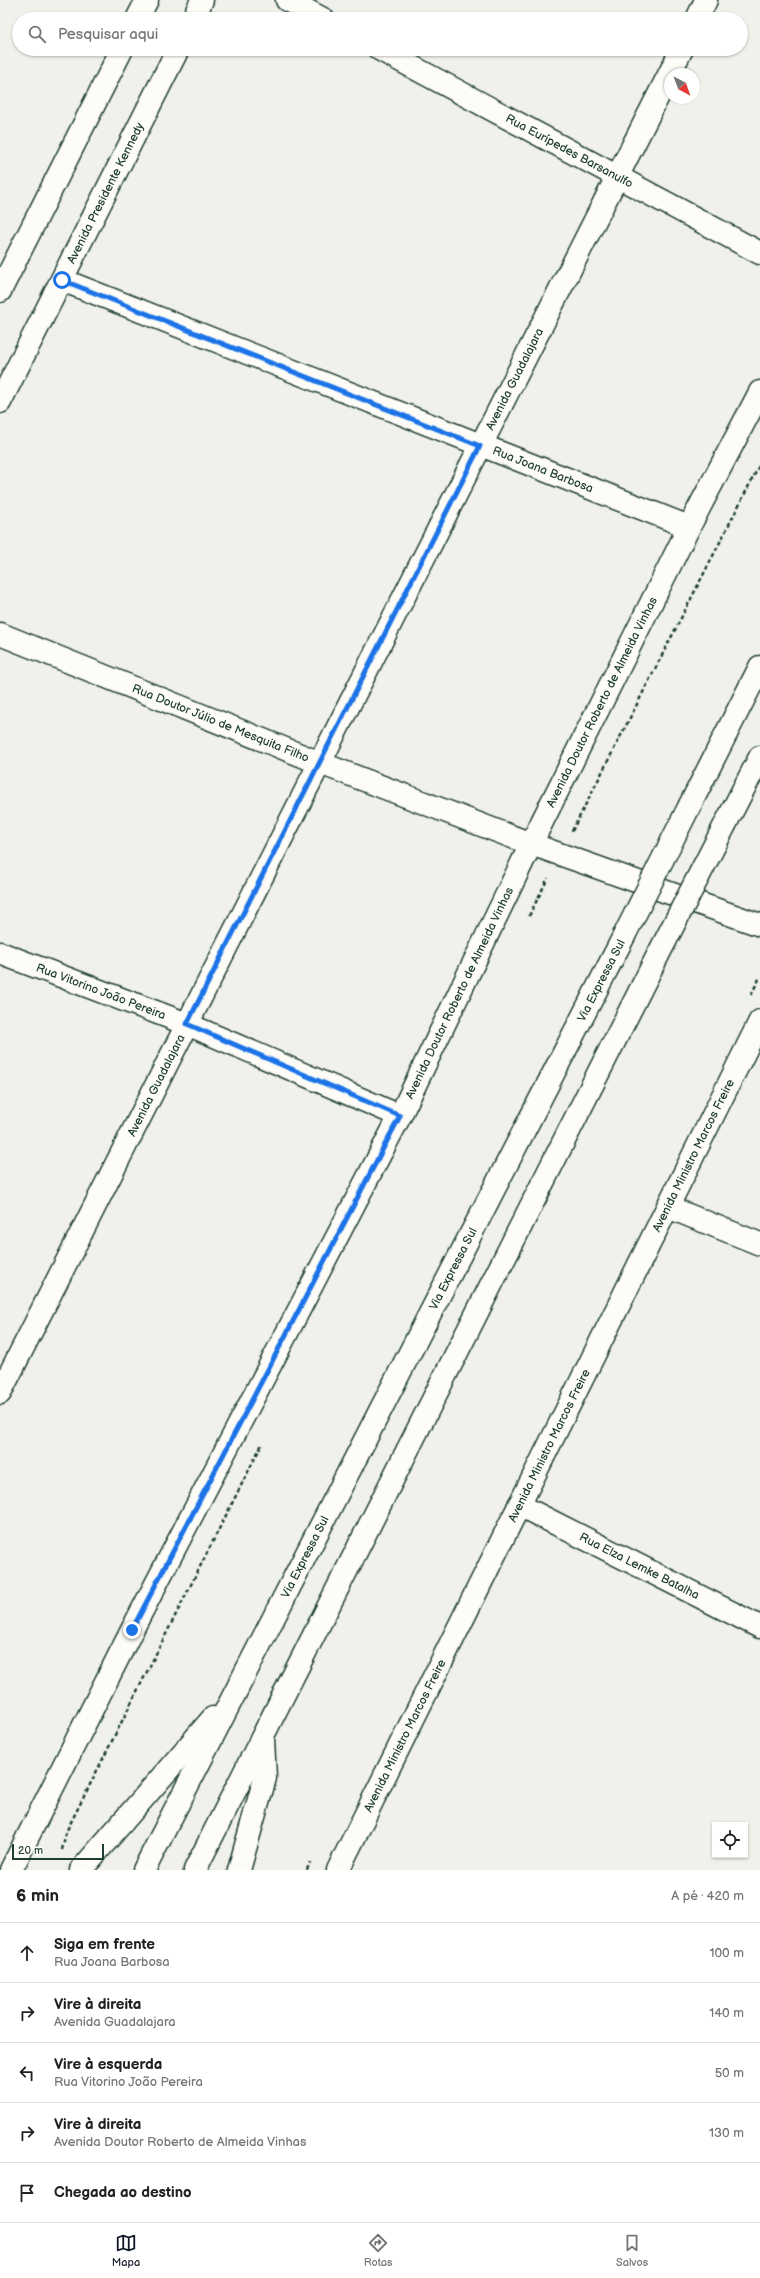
<!DOCTYPE html>
<html lang="pt">
<meta charset="utf-8">
<style>
:root{--surface:#fff;--page:#f6f6f6;--text:#222;--muted:#767676;--line:#e0e0e0;--accent:#111827}
body{margin:0;font-family:"Balsamiq Sans",sans-serif;background:var(--page);color:var(--text)}
.controls{position:absolute;right:12px;bottom:12px;display:grid;overflow:hidden;border-radius:0px;box-shadow:0 1px 3px #0004}
.controls button{width:36px;height:36px;display:grid;place-items:center;padding:0;border:0;border-bottom:1px solid var(--line);background:var(--surface);color:var(--text);font:20px sans-serif}
.compass{position:absolute;left:664px;top:68px;width:36px;height:36px;border-radius:50%;background:var(--surface);box-shadow:0 1px 3px #0004;rotate:139deg}
.scale{position:absolute;left:12px;bottom:10px;width:92px;box-sizing:border-box;padding-left:4px;border:2px solid #1f3d34;border-top:0;font-size:11px;line-height:14px;white-space:nowrap;color:#1f3d34;-webkit-text-stroke:3px #fdfcf7;paint-order:stroke}
.stop{position:absolute;width:12px;height:12px;margin:-9px;border:3px solid #1a73e8;border-radius:50%;background:#fff}
.stop.end{background:#1a73e8;border-color:#fff;box-shadow:0 1px 4px #0008}
.list{margin:0;padding:0;list-style:none}
h2{display:flex;justify-content:space-between;align-items:center;height:52px;margin:0;padding:0 16px;font-size:17px}
h2 small{font-size:13px;font-weight:400;color:var(--muted)}
.list li{display:grid;grid-template-columns:26px 1fr auto;gap:12px;align-items:center;box-sizing:border-box;height:60px;padding:0 16px;border-top:1px solid var(--line)}
.list b{display:block;font-size:15px;white-space:nowrap}
.list p{margin:0;font-size:13px;white-space:nowrap;color:var(--muted)}
.list em{font-size:13px;font-style:normal;color:var(--muted)}
.icon{flex:none;width:22px;height:22px;fill:none;stroke:currentColor;stroke-width:2;stroke-linecap:round;stroke-linejoin:round}
.map{position:relative;flex:none;width:760px;height:1870px;overflow:hidden}
.search{position:absolute;background:var(--surface);box-shadow:0 1px 3px #0004;left:12px;right:12px;top:12px;height:44px;display:flex;align-items:center;gap:10px;box-sizing:border-box;padding:0 14px;border-radius:22px;color:var(--muted);font-size:15px}
.sheet{height:352px;background:var(--surface)}
nav{display:flex;justify-content:space-around;align-items:center;box-sizing:border-box;height:56px;border-top:1px solid var(--line);background:var(--surface);font-size:11px;color:var(--muted)}
nav a{display:grid;justify-items:center;gap:2px}
nav .on{color:var(--accent)}
.map>svg:first-child{display:block}
</style>
<div class="map">
<svg width="760" height="1870" viewBox="0 0 760 1870">
<rect width="100%" height="100%" fill="#f0f1eb"/>
<filter id="ink" filterUnits="userSpaceOnUse"><feTurbulence type="fractalNoise" baseFrequency=".025" numOctaves="2"/><feDisplacementMap in="SourceGraphic" scale="8" xChannelSelector="R" yChannelSelector="G"/><feConvolveMatrix kernelMatrix="1 2 1 2 8 2 1 2 1" color-interpolation-filters="sRGB"/></filter>
<g filter="url(#ink)">
<g fill="none" stroke-linecap="round" stroke-linejoin="round">
<!-- street casing -->
<g stroke="#1f3d34" stroke-width="25">
<g id="street">
<path d="M287,0l36,19"/>
<path d="M697,19l9,-19"/>
<path id="s1" d="M379,49l381,204"/>
<path id="s2" d="M62,280l627,247"/>
<path id="s3" d="M0,953l187,71 213,92"/>
<path d="M668,1207l92,37"/>
<path id="s4" d="M0,1393l682,-1344"/>
<path id="s5" d="M519,1505l241,122"/>
</g>
</g>
<!-- secondary casing -->
<g stroke="#1f3d34" stroke-width="25">
<g id="secondary">
<path d="M137,19l10,-19"/>
<path d="M193,19l9,-19"/>
<path d="M0,291l122,-242"/>
<path id="s6" d="M0,402l178,-353"/>
<path id="s7" d="M0,634l320,129 211,81 229,81"/>
<path id="s8" d="M11,1870l121,-240 268,-514 131,-272 158,-317 71,-135"/>
<path id="s9" d="M338,1870l422,-849"/>
</g>
</g>
<!-- highway casing -->
<g stroke="#1f3d34" stroke-width="25">
<g id="highway">
<path d="M690,805l70,-138"/>
<path d="M726,823l34,-66"/>
<path d="M81,1870l132,-152"/>
<path id="s10" d="M144,1870l480,-934"/>
<path d="M195,1870l463,-915"/>
<path d="M239,1870l26,-92 -2,-39"/>
</g>
</g>
<!-- path -->
<g stroke="#1f3d34" stroke-width="2.5" stroke-dasharray="4 3" stroke-linecap="butt">
<path d="M572,831l188,-367"/>
<path d="M529,916l19,-38"/>
<path d="M751,995l9,-18"/>
<path d="M62,1850l4,-18 196,-388"/>
<path d="M307,1870l3,-8"/>
</g>
<!-- street -->
<use href="#street" stroke="#fdfcf7" stroke-width="22"/>
<!-- secondary -->
<use href="#secondary" stroke="#fdfcf7" stroke-width="22"/>
<!-- highway -->
<use href="#highway" stroke="#fdfcf7" stroke-width="22"/>
<!-- highway-bridge casing -->
<g stroke="#1f3d34" stroke-width="25" stroke-linecap="butt">
<g id="highway-bridge">
<path d="M624,936l66,-131"/>
<path d="M658,955l68,-132"/>
</g>
</g>
<!-- highway-bridge -->
<use href="#highway-bridge" stroke="#fdfcf7" stroke-width="22"/>
</g>
</g>
<g fill="none" stroke-linecap="round" stroke-linejoin="round" filter="url(#ink)">
<!-- route -->
<path stroke="#1a73e8" stroke-width="5" d="M62,280l418,166 -293,578 213,92 -268,514"/>
</g>
<g text-anchor="middle" dominant-baseline="central" stroke-width="3" stroke-linejoin="round" paint-order="stroke">
<!-- street labels -->
<g font-size="12" fill="#1f3d34" stroke="#fdfcf7">
<text stroke="none"><textPath href="#s1" startOffset="216">Rua Eurípedes Barsanulfo</textPath></text>
<text stroke="none"><textPath href="#s6" startOffset="234">Avenida Presidente Kennedy</textPath></text>
<text stroke="none"><textPath href="#s4" startOffset="1137">Avenida Guadalajara</textPath></text>
<text stroke="none"><textPath href="#s2" startOffset="517">Rua Joana Barbosa</textPath></text>
<text stroke="none"><textPath href="#s8" startOffset="1309">Avenida Doutor Roberto de Almeida Vinhas</textPath></text>
<text stroke="none"><textPath href="#s7" startOffset="238">Rua Doutor Júlio de Mesquita Filho</textPath></text>
<text stroke="none"><textPath href="#s10" startOffset="1000">Via Expressa Sul</textPath></text>
<text stroke="none"><textPath href="#s3" startOffset="108">Rua Vitorino João Pereira</textPath></text>
<text stroke="none"><textPath href="#s8" startOffset="985">Avenida Doutor Roberto de Almeida Vinhas</textPath></text>
<text stroke="none"><textPath href="#s4" startOffset="345">Avenida Guadalajara</textPath></text>
<text stroke="none"><textPath href="#s9" startOffset="798">Avenida Ministro Marcos Freire</textPath></text>
<text stroke="none"><textPath href="#s10" startOffset="676">Via Expressa Sul</textPath></text>
<text stroke="none"><textPath href="#s9" startOffset="474">Avenida Ministro Marcos Freire</textPath></text>
<text stroke="none"><textPath href="#s10" startOffset="352">Via Expressa Sul</textPath></text>
<text stroke="none"><textPath href="#s5" startOffset="135">Rua Elza Lemke Batalha</textPath></text>
<text stroke="none"><textPath href="#s9" startOffset="150">Avenida Ministro Marcos Freire</textPath></text>
</g>
</g>
</svg>
<div class="controls">
<button><svg class="icon" aria-label="locate" viewBox="0 0 24 24"><circle cx="12" cy="12" r="6"/><path d="M12 2v4M12 18v4M2 12h4M18 12h4"/></svg></button>
</div>
<svg class="compass" viewBox="-18 -18 36 36"><path d="M0-13l5 13h-10z" fill="#e53935"/><path d="M0 13l5-13h-10z" fill="#767676"/></svg>
<div class="scale">20 m</div>
<div class="stop" style="left:62px;top:280px"></div>
<div class="stop end" style="left:132px;top:1630px"></div>
<div class="search"><svg class="icon" aria-label="search" viewBox="0 0 24 24"><circle cx="10" cy="10" r="6"/><path d="M15 15l6 6"/></svg>Pesquisar aqui</div>
</div>
<section class="sheet">
<h2>6 min<small>A pé · 420 m</small></h2>
<ul class="list">
<li><svg class="icon" aria-label="ahead" viewBox="0 0 24 24"><path d="M12 20V5M6 11l6-6 6 6"/></svg><div><b>Siga em frente</b><p>Rua Joana Barbosa</p></div><em>100 m</em></li>
<li><svg class="icon" aria-label="right" viewBox="0 0 24 24"><path d="M7 20v-9h11M14 6l5 5-5 5"/></svg><div><b>Vire à direita</b><p>Avenida Guadalajara</p></div><em>140 m</em></li>
<li><svg class="icon" aria-label="left" viewBox="0 0 24 24"><path d="M17 20v-9H6M10 6l-5 5 5 5"/></svg><div><b>Vire à esquerda</b><p>Rua Vitorino João Pereira</p></div><em>50 m</em></li>
<li><svg class="icon" aria-label="right" viewBox="0 0 24 24"><path d="M7 20v-9h11M14 6l5 5-5 5"/></svg><div><b>Vire à direita</b><p>Avenida Doutor Roberto de Almeida Vinhas</p></div><em>130 m</em></li>
<li><svg class="icon" aria-label="arrive" viewBox="0 0 24 24"><path d="M6 21V4h12l-3 4 3 4H6"/></svg><div><b>Chegada ao destino</b></div></li>
</ul>
</section>
<nav>
<a class="on"><svg class="icon" aria-label="map" viewBox="0 0 24 24"><path d="M3 6l6-2 6 2 6-2v14l-6 2-6-2-6 2zM9 4v14M15 6v14"/></svg>Mapa</a>
<a><svg class="icon" aria-label="directions" viewBox="0 0 24 24"><path d="M12 3l9 9-9 9-9-9zM9 14v-3h6M13 9l2 2-2 2"/></svg>Rotas</a>
<a><svg class="icon" aria-label="saved" viewBox="0 0 24 24"><path d="M7 4h10v16l-5-4-5 4z"/></svg>Salvos</a>
</nav>
